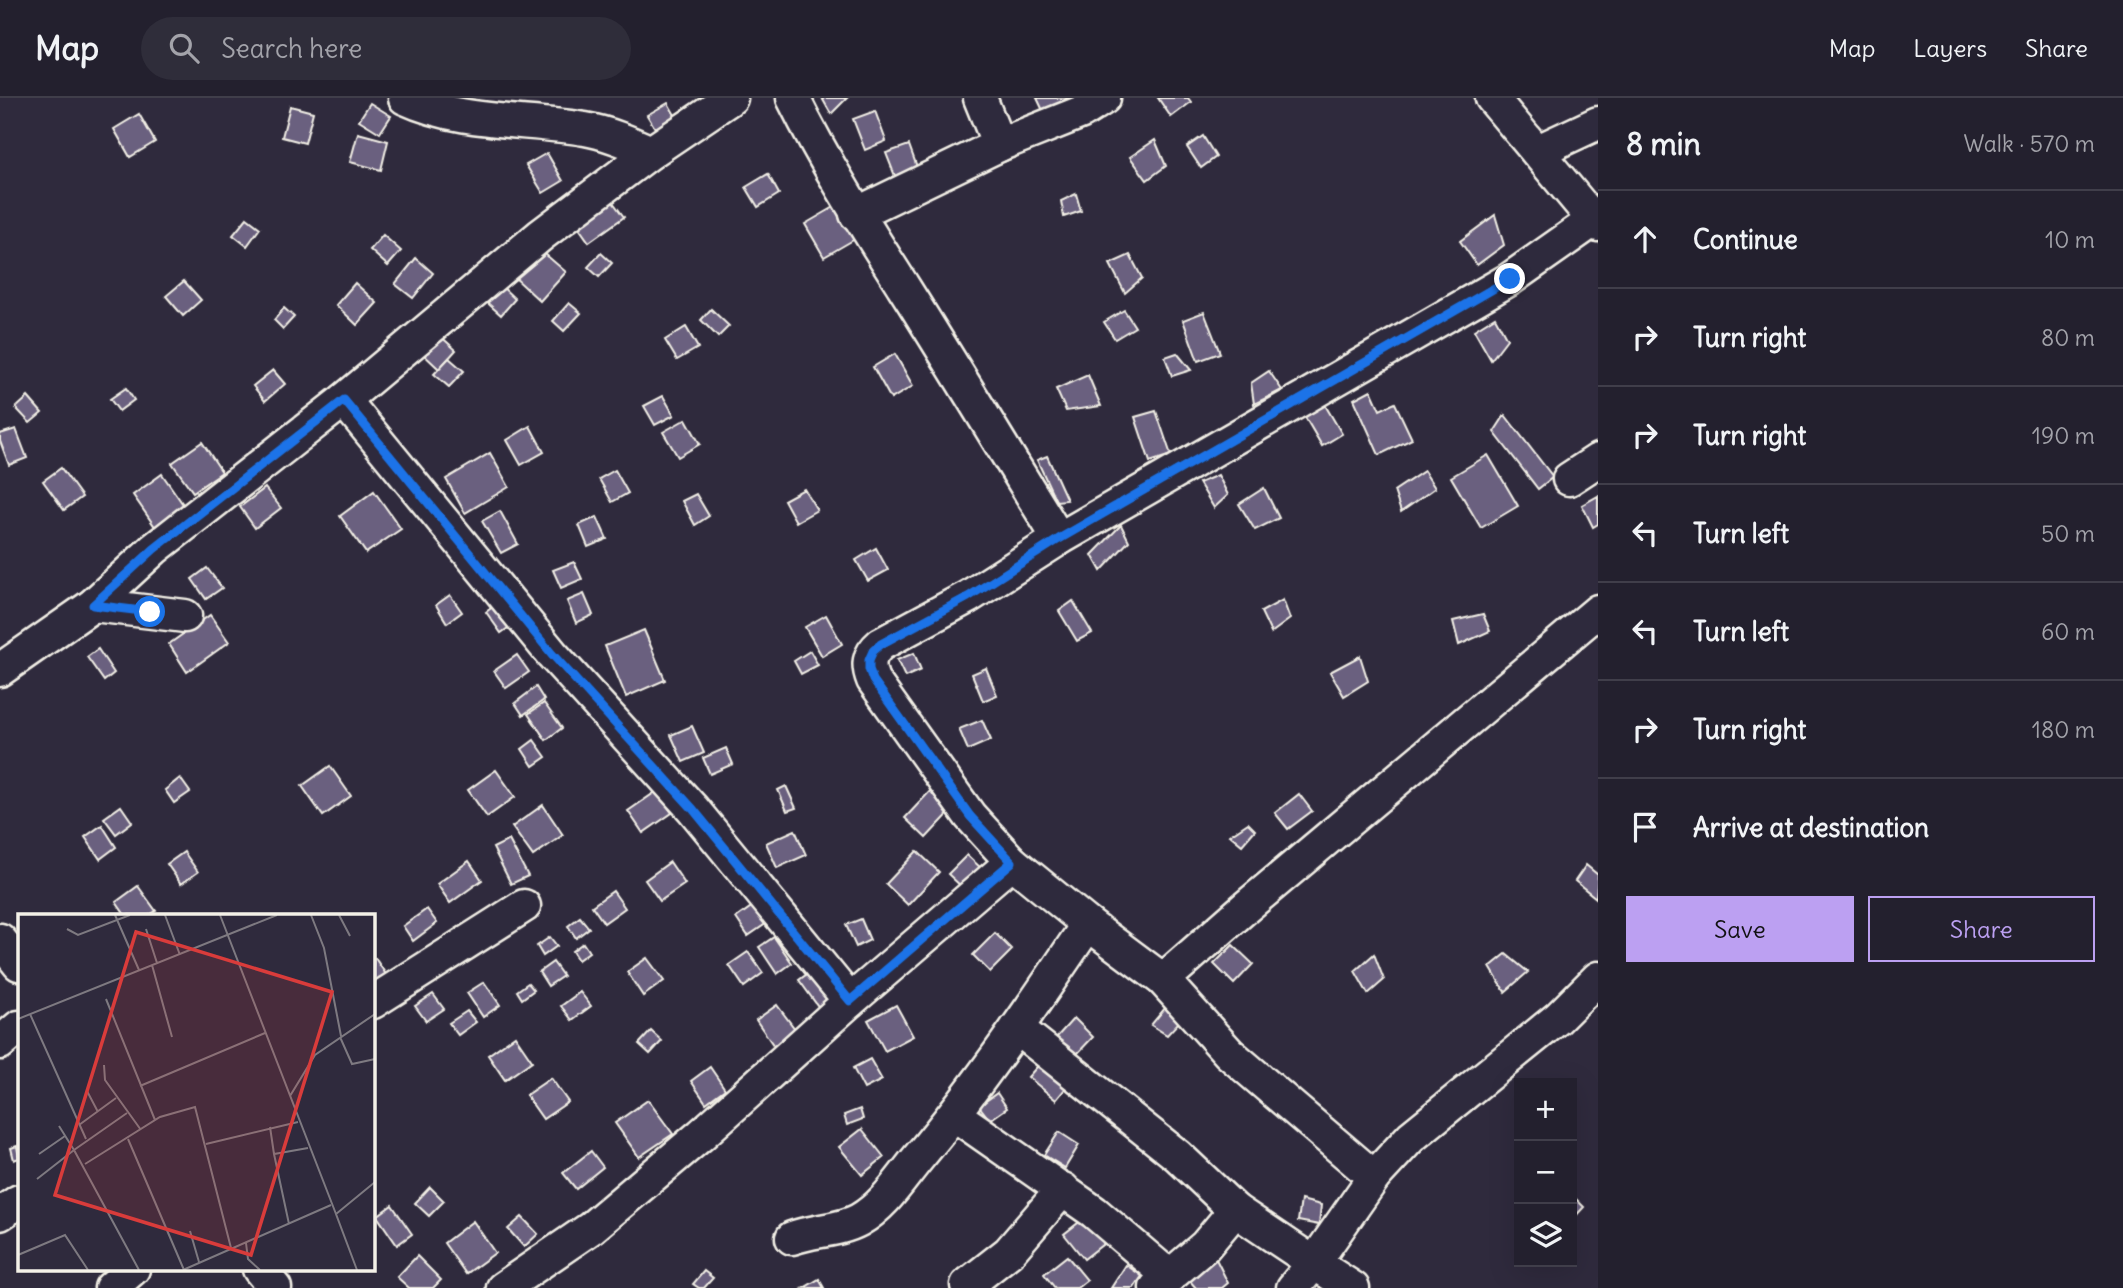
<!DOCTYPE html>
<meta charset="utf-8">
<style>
:root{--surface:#23202e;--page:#2f2d3a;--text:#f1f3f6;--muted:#a3a3aa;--line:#403e4a;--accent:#bca0f2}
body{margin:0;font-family:Delius,sans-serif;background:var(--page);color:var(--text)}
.controls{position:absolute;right:21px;bottom:21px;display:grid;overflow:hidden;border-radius:0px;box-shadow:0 7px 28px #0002}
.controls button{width:63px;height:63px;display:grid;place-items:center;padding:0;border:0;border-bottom:2px solid var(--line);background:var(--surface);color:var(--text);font:35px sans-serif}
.stop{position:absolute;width:21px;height:21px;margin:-16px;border:5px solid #1a73e8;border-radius:50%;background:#fff}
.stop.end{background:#1a73e8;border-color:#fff;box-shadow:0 2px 7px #0008}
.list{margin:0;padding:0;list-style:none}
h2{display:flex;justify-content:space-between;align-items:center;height:91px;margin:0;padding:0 28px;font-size:30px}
h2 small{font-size:23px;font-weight:400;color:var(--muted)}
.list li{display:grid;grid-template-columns:46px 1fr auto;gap:21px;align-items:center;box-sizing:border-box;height:98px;padding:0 28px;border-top:2px solid var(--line)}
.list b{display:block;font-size:26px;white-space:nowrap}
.list em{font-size:23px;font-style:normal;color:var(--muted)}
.actions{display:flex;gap:14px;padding:21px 28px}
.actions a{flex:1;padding:16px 0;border:2px solid var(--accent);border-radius:0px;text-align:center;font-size:24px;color:var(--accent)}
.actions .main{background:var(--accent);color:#111}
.icon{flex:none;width:38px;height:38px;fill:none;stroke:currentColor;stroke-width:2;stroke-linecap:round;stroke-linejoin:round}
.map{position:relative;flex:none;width:1598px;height:1190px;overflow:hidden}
header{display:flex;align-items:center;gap:42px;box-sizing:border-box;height:98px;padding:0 35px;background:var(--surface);border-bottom:2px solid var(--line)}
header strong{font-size:33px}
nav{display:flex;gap:38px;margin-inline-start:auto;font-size:24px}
.search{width:490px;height:63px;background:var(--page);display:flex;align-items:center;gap:18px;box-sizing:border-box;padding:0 24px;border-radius:38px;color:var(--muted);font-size:26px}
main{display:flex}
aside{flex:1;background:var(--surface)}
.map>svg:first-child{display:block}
</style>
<header>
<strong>Map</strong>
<div class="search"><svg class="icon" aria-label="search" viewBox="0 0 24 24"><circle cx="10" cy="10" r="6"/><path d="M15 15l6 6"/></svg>Search here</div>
<nav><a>Map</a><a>Layers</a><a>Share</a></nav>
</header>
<main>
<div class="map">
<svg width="1598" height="1190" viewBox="0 0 1598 1190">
<rect width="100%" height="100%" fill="#2f2a3d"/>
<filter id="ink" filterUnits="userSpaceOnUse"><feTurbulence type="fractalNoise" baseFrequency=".0143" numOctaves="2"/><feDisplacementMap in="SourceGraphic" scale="14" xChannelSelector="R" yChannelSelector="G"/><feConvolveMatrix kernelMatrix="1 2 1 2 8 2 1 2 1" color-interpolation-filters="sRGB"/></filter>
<g filter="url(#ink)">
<!-- building -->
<g fill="#6b617f" stroke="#f4f1e8" stroke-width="2">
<path d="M822,0h25l-16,16z"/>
<path d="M1037,0h45l-35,21z"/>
<path d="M1158,0h30l3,4 -20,15z"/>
<path d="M370,5l21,13 -11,17 -21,-13z"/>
<path d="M668,5l11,19 -21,11 -11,-18z"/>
<path d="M290,8l23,6 -8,31 -23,-6z"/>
<path d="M875,13l11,30 -21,9 -12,-31z"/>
<path d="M139,16l16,28 -25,15 -16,-28z"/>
<path d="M358,35l30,8 -7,29 -31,-8z"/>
<path d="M1203,38l13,21 -15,11 -14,-21z"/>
<path d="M1155,42l11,26 -19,14 -17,-23z"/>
<path d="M909,47l8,22 -22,9 -9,-23z"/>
<path d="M547,55l16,28 -20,12 -17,-28z"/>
<path d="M768,76l11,20 -21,13 -12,-20z"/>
<path d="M607,96l17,23 -35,25 -17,-24z"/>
<path d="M1076,96l5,17 -17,6 -3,-16z"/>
<path d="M836,108l19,33 -31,18 -19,-33z"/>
<path d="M1495,117l9,30 -27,20 -17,-24z"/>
<path d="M247,120l13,10 -13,18 -14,-11z"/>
<path d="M383,137l18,16 -13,15 -18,-16z"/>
<path d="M538,150l28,24 -26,29 -27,-25z"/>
<path d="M601,155l11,10 -13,14 -11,-10z"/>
<path d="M1130,157l12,23 -17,15 -15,-29z"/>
<path d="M416,160l17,15 -20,25 -18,-14z"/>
<path d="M184,183l17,19 -18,16 -17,-20z"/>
<path d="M355,185l22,20 -20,22 -21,-20z"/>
<path d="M498,185l17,16 -14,16 -18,-16z"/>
<path d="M569,205l12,10 -17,18 -11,-10z"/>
<path d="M284,210l10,9 -11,12 -9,-9z"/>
<path d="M711,211l18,17 -11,11 -17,-17z"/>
<path d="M1124,212l11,17 -20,12 -11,-17z"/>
<path d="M1204,214l16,41 -22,8 -15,-41z"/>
<path d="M1495,219l12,22 -16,21 -17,-30z"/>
<path d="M686,229l12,21 -21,12 -12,-20z"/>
<path d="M437,235l19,17 -17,19 -18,-17z"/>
<path d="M1177,255l14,17 -19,6 -7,-19z"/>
<path d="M895,256l18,32 -22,13 -18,-32z"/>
<path d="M449,260l15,13 -15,16 -15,-13z"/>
<path d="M273,272l12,14 -20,17 -12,-15z"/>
<path d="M1269,273l13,19 -28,14 -3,-21z"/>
<path d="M1088,277l13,31 -35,5 -10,-22z"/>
<path d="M126,290l8,12 -15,11 -9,-12z"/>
<path d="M1371,292l9,20 15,-7 17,36 -33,16 -25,-56z"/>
<path d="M663,298l11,19 -19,10 -11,-19z"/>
<path d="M28,299l14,16 -12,10 -14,-15z"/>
<path d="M1325,307l17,29 -20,12 -17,-29z"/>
<path d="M1156,313l15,44 -21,7 -15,-45z"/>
<path d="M1505,317l48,62 -15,12 -44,-57z"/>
<path d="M686,321l14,25 -22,13 -15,-25z"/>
<path d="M530,328l14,26 -23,13 -14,-25z"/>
<path d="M16,331l11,29 -18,7 -9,-24v-7z"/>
<path d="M202,344l20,30 -29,20 -21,-29z"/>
<path d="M490,355l19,34 -44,26 -19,-34z"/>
<path d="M1488,357l30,51 -37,22 -30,-51z"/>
<path d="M1047,358l20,44 -11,1 -19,-41z"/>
<path d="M61,370l21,29 -18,13 -21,-29z"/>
<path d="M615,372l13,23 -16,9 -13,-23z"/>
<path d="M1424,373l11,17 -34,24 -7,-21z"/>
<path d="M162,376l25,36 -29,21 -25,-36z"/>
<path d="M1218,377l10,20 -14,13 -15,-25z"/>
<path d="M265,390l16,20 -26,20 -15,-21z"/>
<path d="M1264,390l15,30 -24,12 -16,-26z"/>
<path d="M804,391l13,21 -21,12 -12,-22z"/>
<path d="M374,393l27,38 -35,24 -26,-37z"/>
<path d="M696,396l13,22 -14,9 -13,-24z"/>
<path d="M1598,398v28l-5,3 -11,-22z"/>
<path d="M500,413l18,33 -17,9 -19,-32z"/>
<path d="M597,419l10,22 -19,8 -9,-22z"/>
<path d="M1121,427l8,16 -28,30 -9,-16z"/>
<path d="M876,450l12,22 -20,11 -12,-21z"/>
<path d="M574,464l8,17 -21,9 -8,-18z"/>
<path d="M207,470l15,20 -16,11 -14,-20z"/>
<path d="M584,496l9,21 -17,8 -9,-22z"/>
<path d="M450,497l12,17 -15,11 -11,-18z"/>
<path d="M503,501l15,22 -17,12 -15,-21z"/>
<path d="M1283,502l7,19 -19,14 -10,-21z"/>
<path d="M1073,503l19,32 -15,8 -18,-30z"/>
<path d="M1483,516l7,17 -31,14 -6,-24z"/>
<path d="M210,517l19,27 -42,30 -18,-28z"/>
<path d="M826,517l16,29 -20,12 -17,-29z"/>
<path d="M644,532l21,50 -39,17 -21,-51z"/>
<path d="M98,551l16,24 -10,8 -17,-24z"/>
<path d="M810,553l8,14 -17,9 -7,-13z"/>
<path d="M914,555l7,17 -16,7 -8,-17z"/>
<path d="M517,557l12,17 -23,16 -12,-17z"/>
<path d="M1360,558l8,25 -24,15 -14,-24z"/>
<path d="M986,570l11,27 -14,6 -11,-27z"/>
<path d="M536,589l8,13 -21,15 -8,-12z"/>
<path d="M544,605l18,25 -16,12 -18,-26z"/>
<path d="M982,622l9,20 -23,10 -9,-21z"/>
<path d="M692,628l12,27 -21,9 -12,-27z"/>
<path d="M534,642l12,17 -13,9 -11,-17z"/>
<path d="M726,650l7,16 -23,10 -7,-16z"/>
<path d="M330,668l21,30 -28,20 -21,-30z"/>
<path d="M496,672l19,27 -28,20 -19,-27z"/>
<path d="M180,680l10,14 -16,11 -9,-13z"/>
<path d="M786,688l10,22 -9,3 -9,-21z"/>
<path d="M934,689l21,20 -29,31 -21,-20z"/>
<path d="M657,693l15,22 -29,20 -15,-22z"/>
<path d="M1299,696l13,17 -24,18 -13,-16z"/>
<path d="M543,707l20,30 -30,21 -21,-29z"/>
<path d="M121,708l11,16 -16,12 -12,-16z"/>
<path d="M1248,725l7,7 -13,15 -12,-10z"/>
<path d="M102,727l14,22 -16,12 -15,-22z"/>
<path d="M795,732l11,25 -29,13 -11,-25z"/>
<path d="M509,742l19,36 -17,8 -18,-36z"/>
<path d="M917,753l22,21 -31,33 -22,-21z"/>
<path d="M184,754l14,20 -17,12 -14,-20z"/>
<path d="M967,757l15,14 -18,20 -16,-15z"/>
<path d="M469,763l13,19 -32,23 -13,-19z"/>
<path d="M670,764l15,22 -25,17 -15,-21z"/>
<path d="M1586,767l12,10 -2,23 -21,-17z"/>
<path d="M138,788l18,25 -7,4h-24l-9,-13z"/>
<path d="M613,793l12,17 -21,15 -12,-17z"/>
<path d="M757,805l13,18 -22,15 -12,-18z"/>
<path d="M427,811l10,14 -24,18 -10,-15z"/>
<path d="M580,819l9,11 -13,10 -8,-12z"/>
<path d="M861,821l9,21 -14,7 -10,-22z"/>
<path d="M995,835l17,17 -22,22 -17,-17z"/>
<path d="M550,839l7,9 -14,10 -6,-10z"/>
<path d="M774,839l18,26 -15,11 -18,-27z"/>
<path d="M583,845l6,9 -11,8 -6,-9z"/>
<path d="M1233,847l20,19 -19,20 -20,-20z"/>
<path d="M748,854l15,21 -19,14 -15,-22z"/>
<path d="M1374,856l10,26 -16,14 -13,-23z"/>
<path d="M1506,856l22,18 -23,20 -15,-25z"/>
<path d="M375,860l12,18 -14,10v-27z"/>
<path d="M647,860l17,23 -21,15 -16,-24z"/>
<path d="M553,864l10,14 -15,10 -9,-14z"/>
<path d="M814,871l26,36 -15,11 -26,-36z"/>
<path d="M484,884l16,23 -17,12 -16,-24z"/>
<path d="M528,885l6,7 -12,9 -5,-8z"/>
<path d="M580,894l11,14 -19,14 -11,-14z"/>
<path d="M433,896l11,15 -18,12 -11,-15z"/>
<path d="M777,907l21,28 -22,16 -20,-29z"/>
<path d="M896,907l17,31 -28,15 -17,-31z"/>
<path d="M1165,910l16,12 -14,15 -16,-10z"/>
<path d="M467,913l9,11 -18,13 -9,-12z"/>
<path d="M1074,920l19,19 -17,18 -20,-17z"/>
<path d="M651,933l11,10 -12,13 -11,-10z"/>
<path d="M515,938l17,25 -27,19 -17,-25z"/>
<path d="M870,961l12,21 -18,9 -11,-21z"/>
<path d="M1043,962l27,23 -14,17 -28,-23z"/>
<path d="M710,969l15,22 -19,14 -15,-22z"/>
<path d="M551,980l17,24 -25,17 -17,-24z"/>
<path d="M997,995l10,15 -17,12 -11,-14z"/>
<path d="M648,1002l25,34 -34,23 -24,-34z"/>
<path d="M860,1011l3,10 -16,6 -3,-10z"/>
<path d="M862,1031l22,28 -22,18 -23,-28z"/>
<path d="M1059,1034l20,13 -14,23 -21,-13z"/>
<path d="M17,1048l2,12 -5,2 -3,-12z"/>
<path d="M591,1053l12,16 -27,22 -13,-16z"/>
<path d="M430,1089l14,14 -15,15 -14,-13z"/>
<path d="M1572,1097l12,12 -12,13z"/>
<path d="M1301,1102l20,5 -2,20 -21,-4z"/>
<path d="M392,1107l20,29 -15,11 -20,-29z"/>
<path d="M1087,1118l20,25 -23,18 -20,-25z"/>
<path d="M522,1119l16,17 -14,13 -16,-18z"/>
<path d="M473,1123l22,32 -29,21 -22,-31z"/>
<path d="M417,1158l24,24 -8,8h-24l-12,-11z"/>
<path d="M1067,1158l20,24 -10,8h-22l-11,-14z"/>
<path d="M1216,1161l12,24 -6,5h-26l-8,-9z"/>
<path d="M1126,1167l16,11 -8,12h-23z"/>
<path d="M704,1173l9,7 -9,10h-5l-6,-4z"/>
<path d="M819,1181l5,9h-20z"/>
</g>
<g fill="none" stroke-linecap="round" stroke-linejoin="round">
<!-- minor casing -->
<g stroke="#f4f1e8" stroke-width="37">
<g id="minor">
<path d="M405,0c56,26 119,21 180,31 23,4 44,13 66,23"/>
<path d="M793,0c33,67 70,125 110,188 53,84 104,169 156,253"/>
<path d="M1492,0l106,127"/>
<path d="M999,47l83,-33 22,-14"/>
<path d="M1538,53l60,-28"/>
<path d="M856,116l143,-69 -19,-47"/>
<path d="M344,302l208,254 141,155 157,192"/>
<path d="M1569,381l29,-19"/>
<path d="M93,507l92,11"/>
<path d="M0,572l93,-65 61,-56 190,-149 197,-165 110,-83 80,-54"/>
<path d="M0,842l19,24"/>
<path d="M1163,882l83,-73 352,-296"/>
<path d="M373,904l151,-96"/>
<path d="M1017,930l161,128 57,54 79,53 60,-86 37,-40 147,-119 40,-40"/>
<path d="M0,945l19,-16"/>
<path d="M955,1017l139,97 75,64"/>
<path d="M1374,1079l-145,-124 -66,-73 -75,-56 -76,-62 -42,-46 -97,-136c-6,-15 -5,-25 8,-36l87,-47 91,-58 451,-260 84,-59"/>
<path d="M0,1116l19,-13"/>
<path d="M792,1140c22,-8 47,-7 67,-18 25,-14 41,-40 59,-62 62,-74 116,-154 170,-234"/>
<path d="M259,1171l16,19"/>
<path d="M967,1187l42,-33 54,-63"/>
<path d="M111,1190l22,-19"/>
<path d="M503,1190l88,-60 110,-93 149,-134 162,-139"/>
<path d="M1156,1190l49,-42 30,-36"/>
<path d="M1293,1190l21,-25 39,25"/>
</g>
</g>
<!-- minor -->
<use href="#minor" stroke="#2f2a3d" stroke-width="32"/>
</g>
</g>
<g fill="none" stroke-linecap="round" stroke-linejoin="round" filter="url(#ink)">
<!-- route -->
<path stroke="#1a73e8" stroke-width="9" d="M150,514l-57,-7 61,-56 190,-149 208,254 141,155 157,192 162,-139 -42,-46 -97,-136 -4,-11v-9l4,-9 8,-7 87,-47 91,-58 451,-260"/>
</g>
<!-- overview -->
<g transform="translate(18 816)">
<rect width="357" height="357" fill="#2f2a3d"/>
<path fill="none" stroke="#7e7a81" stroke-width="2" d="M97,1l24,55M147,1l15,40M202,1l116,299M293,1l13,33 17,88M321,1l11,21M49,15l11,6 52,-20M128,15l11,34M134,51l20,72M88,85l49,121M12,100l56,125M0,105l259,-104M322,123l12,27 23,-5M86,151l1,15 36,50M122,172l125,-53M69,177l11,21M272,182l25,-41 60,-41M109,199l-53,37 65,120M61,211l37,-27M252,213l4,27 34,-6M110,225l56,131M188,230l92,-22M21,240l26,-18M256,240l15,70M67,250l75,-47 35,-10 36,141M19,265l37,-29 -15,-24M172,317l9,31M228,329l2,16 12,11M0,341l47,-20 23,35M165,356l148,-65M339,356l-21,-56 39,-32"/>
<path fill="#d93c3b" fill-opacity="0.15" stroke="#d93c3b" stroke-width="3.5" d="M118,18l196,60 -81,263 -196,-60z"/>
<rect width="357" height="357" fill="none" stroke="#f4f1e8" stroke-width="3.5"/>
</g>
</svg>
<div class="controls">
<button>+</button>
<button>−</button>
<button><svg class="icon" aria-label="layers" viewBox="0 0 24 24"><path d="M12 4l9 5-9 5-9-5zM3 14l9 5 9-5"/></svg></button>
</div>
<div class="stop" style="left:150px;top:514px"></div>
<div class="stop end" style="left:1510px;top:181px"></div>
</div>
<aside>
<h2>8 min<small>Walk · 570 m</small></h2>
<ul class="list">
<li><svg class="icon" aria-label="ahead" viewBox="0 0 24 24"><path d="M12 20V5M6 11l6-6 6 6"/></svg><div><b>Continue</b></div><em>10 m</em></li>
<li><svg class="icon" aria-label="right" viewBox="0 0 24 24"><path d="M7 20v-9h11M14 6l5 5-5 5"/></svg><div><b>Turn right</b></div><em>80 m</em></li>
<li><svg class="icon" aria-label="right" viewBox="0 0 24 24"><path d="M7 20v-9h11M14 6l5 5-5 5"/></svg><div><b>Turn right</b></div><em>190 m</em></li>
<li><svg class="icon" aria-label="left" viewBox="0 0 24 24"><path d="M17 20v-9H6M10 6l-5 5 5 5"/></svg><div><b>Turn left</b></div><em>50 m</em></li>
<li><svg class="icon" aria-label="left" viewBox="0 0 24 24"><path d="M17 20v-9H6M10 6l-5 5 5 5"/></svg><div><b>Turn left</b></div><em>60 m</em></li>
<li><svg class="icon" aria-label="right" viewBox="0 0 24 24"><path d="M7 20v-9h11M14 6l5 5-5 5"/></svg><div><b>Turn right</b></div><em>180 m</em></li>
<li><svg class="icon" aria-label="arrive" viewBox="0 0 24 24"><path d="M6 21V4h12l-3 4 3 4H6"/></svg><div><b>Arrive at destination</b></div></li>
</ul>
<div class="actions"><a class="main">Save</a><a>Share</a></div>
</aside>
</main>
